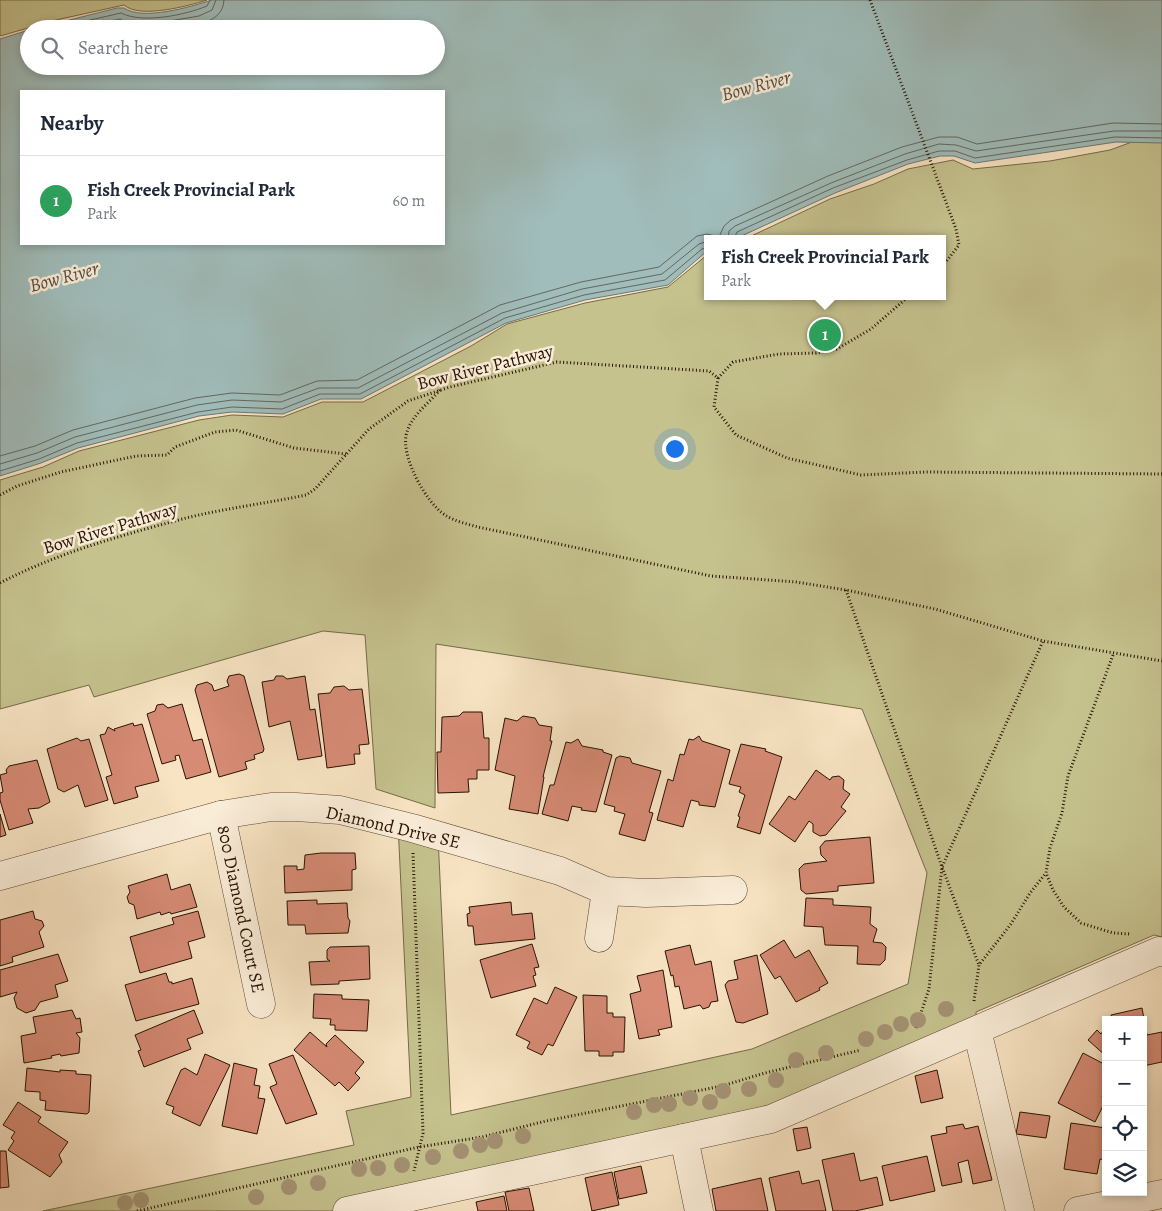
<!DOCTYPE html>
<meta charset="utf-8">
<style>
:root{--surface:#fff;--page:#f2f2f3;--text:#1f2937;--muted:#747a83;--line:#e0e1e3;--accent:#ea580c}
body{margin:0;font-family:Alegreya,serif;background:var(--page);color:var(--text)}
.controls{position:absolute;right:15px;bottom:15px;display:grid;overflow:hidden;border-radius:0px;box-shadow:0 2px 8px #0003}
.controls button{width:45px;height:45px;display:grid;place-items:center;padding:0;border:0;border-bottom:1px solid var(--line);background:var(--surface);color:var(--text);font:25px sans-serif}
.you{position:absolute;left:674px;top:448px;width:18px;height:18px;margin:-12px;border:4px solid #fff;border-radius:50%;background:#1a73e8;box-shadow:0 0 0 8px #1a73e833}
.badge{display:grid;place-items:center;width:32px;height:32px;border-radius:50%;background:var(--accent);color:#fff;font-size:16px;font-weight:700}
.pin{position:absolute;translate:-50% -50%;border:2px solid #fff;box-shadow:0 1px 5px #0006}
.popup{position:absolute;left:704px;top:235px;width:242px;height:65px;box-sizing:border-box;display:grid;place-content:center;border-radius:0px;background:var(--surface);filter:drop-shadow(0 1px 4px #0005);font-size:16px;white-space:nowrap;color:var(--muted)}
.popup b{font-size:19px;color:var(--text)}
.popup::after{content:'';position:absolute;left:50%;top:100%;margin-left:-10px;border:10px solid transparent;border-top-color:var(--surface)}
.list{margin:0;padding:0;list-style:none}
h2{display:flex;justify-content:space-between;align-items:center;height:65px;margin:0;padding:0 20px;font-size:21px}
h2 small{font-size:16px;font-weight:400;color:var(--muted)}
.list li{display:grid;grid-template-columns:32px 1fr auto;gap:15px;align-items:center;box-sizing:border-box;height:90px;padding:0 20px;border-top:1px solid var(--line)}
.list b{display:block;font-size:19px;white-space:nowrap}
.list p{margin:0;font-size:16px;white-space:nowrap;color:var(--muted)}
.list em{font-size:16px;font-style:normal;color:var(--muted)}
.icon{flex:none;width:28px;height:28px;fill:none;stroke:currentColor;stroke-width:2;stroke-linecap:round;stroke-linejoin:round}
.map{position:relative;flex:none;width:1162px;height:1211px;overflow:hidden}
.search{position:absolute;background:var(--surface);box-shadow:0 2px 8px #0003;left:20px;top:20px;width:425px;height:55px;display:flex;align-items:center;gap:12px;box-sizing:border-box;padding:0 18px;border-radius:28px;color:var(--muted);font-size:19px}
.panel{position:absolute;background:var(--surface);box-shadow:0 2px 8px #0003;left:20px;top:90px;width:425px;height:155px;border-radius:0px}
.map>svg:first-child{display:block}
</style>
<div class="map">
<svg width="1162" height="1211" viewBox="0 0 1162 1211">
<rect width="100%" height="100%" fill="#f8e4c3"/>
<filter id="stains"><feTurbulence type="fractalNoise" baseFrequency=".004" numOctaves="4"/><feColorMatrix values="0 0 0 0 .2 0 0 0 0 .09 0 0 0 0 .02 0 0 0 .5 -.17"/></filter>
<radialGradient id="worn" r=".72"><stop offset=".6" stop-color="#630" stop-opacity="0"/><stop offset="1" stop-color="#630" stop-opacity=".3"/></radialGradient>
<!-- green -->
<g fill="#c5c28e" stroke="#766a48">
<path d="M0,0h207c-19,6 -67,19 -83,5l-68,15 -56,16z"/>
<path d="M1162,131v806l-8,-2 -178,77 1,18 -206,89 -424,92h-304l311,-66 -8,-34 65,-14 -13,-273 40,12 13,279 301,-66 156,-65 19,-111 -65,-164 -426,-65 -1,164 -59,-19 -11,-154 -42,-4 -229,66 -5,-12 -89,24v-229l43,-13 36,-16 120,-31 33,-5 51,2 39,-15h41l108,-56 36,-22 78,-21 83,-16 39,-32 1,41h234v-57h-197l85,-40 44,-15 34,-15 45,-9 20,9 77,-8 60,-11z"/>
</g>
<!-- water -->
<path fill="#a0bdbb" stroke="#707871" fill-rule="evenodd" d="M212,0h950v143l-46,-1 -141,21 -21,-7h-14l-32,8 -73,29 -100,46h-27l-1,12 -39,34 -83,15 -79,23 -145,76h-40l-38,15 -51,-2 -33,4 -121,32 -37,15 -41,13v-437l29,-9v36h407v-37h-402l83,-21h7c19,13 66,-1 88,-8zM21,91h423v153h-423z"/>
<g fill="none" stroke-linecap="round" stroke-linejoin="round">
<!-- shore -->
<g stroke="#64675e" stroke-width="1">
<path d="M51,29l70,-16c22,11 64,2 86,-7l3,-6"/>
<path d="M79,29l41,-10 8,5 18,1 53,-9 13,-6 4,-10"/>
<path d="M170,29c19,-4 53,-3 54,-29"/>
<path d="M728,239l1,-8 6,-5 96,-43 74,-29 34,-10 17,1 20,6 138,-20h48"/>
<path d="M734,239l3,-7 96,-44 74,-28 32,-9h16l20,7 140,-21 47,1"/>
<path d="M0,456l35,-10 38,-16 122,-32 37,-5 48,2 37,-14 40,-1 143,-75 81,-23 78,-15 38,-31 10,-2 12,3 5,-11 7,-6 97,-44 74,-29 37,-10h18l20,7 136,-21 49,1"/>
<path d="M0,464l37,-11 38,-16 122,-32 35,-5 49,2 38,-14h39l144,-75 80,-24 80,-15 37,-30 9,-3"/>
<path d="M0,471l39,-12 38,-16 121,-31 34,-5 50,2 38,-15h40l145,-76 79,-23 81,-15 37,-31 6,-2"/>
</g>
</g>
<!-- building -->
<g fill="#d78b75" stroke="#281102">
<path d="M239,674l5,2 20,73 -1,3 -9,3 1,4 -10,3 2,7 -28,8 -24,-87 2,-5 10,-3 5,3 2,6 15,-5 -2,-5 2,-5z"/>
<path d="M276,676h7l4,3 18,-3 5,34 5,-1 7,47 -24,4 -8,-39 -21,6 -7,-45 12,-2z"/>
<path d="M344,686l5,4 13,-1 7,55 -10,1 1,9h-6l1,10 -28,4 -9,-74 12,-1 4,-6z"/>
<path d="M163,704l5,4 14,-4 11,37 9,-2 9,33 -25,7 -7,-24 -4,1 1,4 -14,4 -15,-50 8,-3 2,-6z"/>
<path d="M463,712h19l2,26h5v32h-12v9h-9l1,13 -31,1 -1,-41h4l1,-35 17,-1z"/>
<path d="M523,716l12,2 4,7 13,2 -2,14h2l-9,36h1l-6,37 -29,-5 6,-33 -20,-6 10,-52 12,3z"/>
<path d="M133,723l1,3 8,-2 17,57 -24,6 3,10 -24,7 -8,-27 6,-2 -12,-40 5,-1 3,-7 7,4 -1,-2z"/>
<path d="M699,736l3,5 28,9 -15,57 -16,-2v-3l-8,-2 -8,27 -26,-7 11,-41 5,2 7,-27 4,1 5,-16 4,1z"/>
<path d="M77,738l4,3 8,-2 19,61 -23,7 -7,-22 -14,7 -6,-3 -11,-40z"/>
<path d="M578,739l4,7 21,4v2l9,3 -16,57 -15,-2 1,-2 -10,-2 -4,15 -26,-7 8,-29h4l12,-43 5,1z"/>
<path d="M741,744l25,5 -1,2 17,6 -22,77 -23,-7 3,-10 -2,-1 7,-21 -6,-3 2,-5 -12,-3z"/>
<path d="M620,756l10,2 2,5 29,8 -12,41 4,1 -8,28 -26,-7 6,-20 -11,-3 1,-4 -11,-3 12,-46z"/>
<path d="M37,760l13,42 -11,6 -11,1 5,14 -24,7 -9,-30v-7l3,-1 -3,-17 7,-2 -1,-3 3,-4z"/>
<path d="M816,770l14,10 2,-3 7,-1 5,4 -1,9 7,5 -9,13 5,4 -20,24 -6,1 -7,-4v-8l-4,-3 -14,21 -26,-18 20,-28 6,4z"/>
<path d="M0,814l6,21 -6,2z"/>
<path d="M870,837l4,46 -36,3v5l-32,3 -5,-4 -2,-21 5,-5 23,-3 -6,-6 -1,-8 5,-6z"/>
<path d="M321,853h34l1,16 -4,1v20l-67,3 -1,-27h13v4l7,-1 1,-14z"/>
<path d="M167,874l4,16 19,-6 7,23 -26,7 -1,-2 -9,3 -1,-3 -23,7 -3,-14 -5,-2 -2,-6 3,-5 -2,-6z"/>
<path d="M806,898l27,1v6l38,2 -1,17 7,5 -4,13 9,1 4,4 -1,13 -5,5 -23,-1 1,-18 -33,-1 -2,-18 -19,-1z"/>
<path d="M317,900v4l30,-1 1,15 2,3 -2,12 -42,1 -1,-9h-17l-1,-24z"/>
<path d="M511,902l1,13 20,-2 3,26 -60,6 -2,-19h-5l-1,-12 3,-1 -1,-6z"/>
<path d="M33,911l2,8 7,2 2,5 -5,6 5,15 -32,10 1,5 -13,4v-46z"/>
<path d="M198,911l7,26 -17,5 4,16 -52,15 -10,-36 44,-13 -2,-6z"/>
<path d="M784,940l11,18 14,-8 19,33 -9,5 1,2 -24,12 -16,-26 -5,3 -15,-24z"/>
<path d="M532,944l7,23 -5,1 2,7 -3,1 3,10 -45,12 -11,-38z"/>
<path d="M690,945l5,20 16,-4 7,40 -7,1 -2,5 -6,2 -3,-4 -16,4 -5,-23 -4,1 -2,-12 -2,1 -6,-25z"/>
<path d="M369,946l1,33 -31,2v3l-28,1 -2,-23 21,-1 -3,-2v-9l3,-3z"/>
<path d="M58,954l10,27 -13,4 3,12 -18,5 -5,8 -9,3 -9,-5 -3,-10 3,-6 -17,5v-27z"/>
<path d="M757,955l11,59 -25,9 -7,-1 -11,-37 3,-4 10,-2 -4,-18z"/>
<path d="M663,970l9,57 -14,3 2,5 -21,4 -9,-45 11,-3 -4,-15z"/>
<path d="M166,973l3,9h3v2l20,-6 7,26 -63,17 -11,-36z"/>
<path d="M555,987l22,10 -24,49 -5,-2 -6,11 -15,-7 3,-6 -14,-7 18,-37 13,6z"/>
<path d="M314,994l28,1v4l27,1 -2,31 -32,-1v-5h-5l1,-6 -18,-1z"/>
<path d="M583,995l24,1v17h6v4h12l-1,35h-11v4h-14v-5h-14z"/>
<path d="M1142,1008l5,27 15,-3v30l-19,4v-46h-31l-1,-5z"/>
<path d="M72,1010l4,9 4,-1 2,14 -6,1 4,5 -1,15 -18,3 -1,-2 -9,2 1,2 -28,5 -3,-27 15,-3 -3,-16z"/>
<path d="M194,1010l9,23 -16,6 4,10 -47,18 -6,-16 3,-1 -6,-15z"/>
<path d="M1097,1030l4,4 2,-3 3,2v23l-18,-16z"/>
<path d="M310,1032l17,15 -1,-3 9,-9 29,27 -9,11 5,5 -12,13 -9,-9 -4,4 -41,-36z"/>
<path d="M1083,1053l23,12v24l-4,8 4,3 -11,22 -37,-19z"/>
<path d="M205,1054l25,11 -30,61 -28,-13 2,-6 -8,-3 15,-34 4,-2 12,7z"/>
<path d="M293,1055l24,59 -31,10 -16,-37 7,-3 -8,-20z"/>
<path d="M234,1063l23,6 -3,16 6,1 -2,12 7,1 -8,35 -35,-8z"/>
<path d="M27,1068l33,4v-2l16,1v3l15,1 -2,37 -2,2 -42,-4 1,-9 -6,-1v-8l-15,-1z"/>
<path d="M937,1070l6,28 -22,5 -6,-27z"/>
<path d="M18,1102l23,15 -3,5 30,20 -9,13 3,7 -12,15 -42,-27 6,-9 -3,-3 4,-6 -12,-7z"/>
<path d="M1020,1112l30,4 -4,22 -30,-4z"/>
<path d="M1071,1123l35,5v32l-6,-1 -3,15 -33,-5z"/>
<path d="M963,1124l2,5 13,-3 14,54 -19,4 -5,-24 -10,3 4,19 -20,4 -11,-50 16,-3 -1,-6z"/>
<path d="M807,1127l4,21 -14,3 -4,-22z"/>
<path d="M0,1151h6l3,36 -9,1z"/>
<path d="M854,1153l6,28 17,-4 6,28 -28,6h-22l-11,-51z"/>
<path d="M927,1156l8,35 -45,10 -8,-35z"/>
<path d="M641,1166l6,27 -28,6 -5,-27z"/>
<path d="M799,1171l3,13 17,-4 7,31h-50l-7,-33z"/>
<path d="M612,1172l7,33 -27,6 -7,-33z"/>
<path d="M761,1178l7,33h-52l-4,-22z"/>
<path d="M529,1188l5,23h-25l-4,-19z"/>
<path d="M504,1196l3,15h-29l-2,-9z"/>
</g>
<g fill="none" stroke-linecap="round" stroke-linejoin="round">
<!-- minor casing -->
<g stroke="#5c4632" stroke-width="29">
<g id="minor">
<path d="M221,815l40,189"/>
<path d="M0,876l221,-61 50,-8h25l44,3 72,18 148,43 46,20 40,2 87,-3"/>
<path d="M599,938l7,-47"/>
<path d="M977,1030l43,181"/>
<path d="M684,1138l15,73"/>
<path d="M347,1211l424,-92 388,-168 3,1"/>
<path d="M1078,1211l84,-17"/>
</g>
</g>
<!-- path -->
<g stroke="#281102" stroke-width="3" stroke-dasharray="1 2.5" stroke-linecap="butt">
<path d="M870,0l86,229 3,16 -17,22"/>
<path d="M718,378l-4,29 22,28 51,23 74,17 65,-3 236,2"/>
<path d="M718,378l15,-16 46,-8 37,-1 21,-4 34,-20 38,-33"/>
<path d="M440,390c-11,13 -28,25 -33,42 -8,22 19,71 38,83 9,6 22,9 33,12l233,49 85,6 50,8 89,19 108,32 119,20"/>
<path d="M0,495l17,-9 44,-14 75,-16 31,-1 8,-8 40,-15 21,-2 58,18 52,6"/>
<path d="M0,583c59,-31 126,-49 190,-66 38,-9 78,-14 116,-22l9,-6 54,-60 39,-28 42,-14 107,-25 152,9 9,7"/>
<path d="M846,590l96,277 37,98"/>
<path d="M1113,655l-45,121 -6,37 -12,35 -4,25 7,17 11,17 17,16 32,10 18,1"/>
<path d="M413,853l10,280 -9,38"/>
<path d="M974,1001l5,-36 32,-41 19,-31 16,-20"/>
<path d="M916,1028l13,-39 13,-122 101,-226"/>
<path d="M137,1211l282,-64 63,-10 64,-16 176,-35 43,-13 96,-23"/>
</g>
<!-- minor -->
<use href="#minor" stroke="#faedd8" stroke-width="28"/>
</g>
<!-- trees -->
<g fill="#a49274">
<circle cx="946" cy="1009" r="8"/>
<circle cx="918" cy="1020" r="8"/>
<circle cx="901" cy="1024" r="8"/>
<circle cx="885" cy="1032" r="8"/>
<circle cx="866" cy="1039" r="8"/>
<circle cx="826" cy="1053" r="8"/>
<circle cx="796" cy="1060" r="8"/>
<circle cx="776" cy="1080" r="8"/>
<circle cx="749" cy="1089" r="8"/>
<circle cx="723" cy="1091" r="8"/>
<circle cx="690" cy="1098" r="8"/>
<circle cx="710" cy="1102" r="8"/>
<circle cx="669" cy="1104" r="8"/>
<circle cx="654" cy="1105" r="8"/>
<circle cx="634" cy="1112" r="8"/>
<circle cx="523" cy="1136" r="8"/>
<circle cx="495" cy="1141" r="8"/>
<circle cx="480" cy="1145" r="8"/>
<circle cx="461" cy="1151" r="8"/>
<circle cx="433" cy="1157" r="8"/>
<circle cx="402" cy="1165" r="8"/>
<circle cx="378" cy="1168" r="8"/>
<circle cx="359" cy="1169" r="8"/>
<circle cx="318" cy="1183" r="8"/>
<circle cx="289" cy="1187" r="8"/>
<circle cx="256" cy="1197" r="8"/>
<circle cx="141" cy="1200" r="8"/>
<circle cx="125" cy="1203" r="8"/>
</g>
<g text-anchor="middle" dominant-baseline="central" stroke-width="5" stroke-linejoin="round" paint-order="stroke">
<!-- street labels -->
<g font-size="18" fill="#281102" stroke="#faedd8">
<text transform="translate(485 367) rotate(-14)">Bow River Pathway</text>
<text transform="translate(110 528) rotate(-17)">Bow River Pathway</text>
<text transform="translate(393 827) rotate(13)">Diamond Drive SE</text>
<text transform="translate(241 909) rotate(78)">800 Diamond Court SE</text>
</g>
<!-- water labels -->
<g font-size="19" font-style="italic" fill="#524d43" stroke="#faedd8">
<text transform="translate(756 86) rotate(-15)">Bow River</text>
<text transform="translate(64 277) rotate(-15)">Bow River</text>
</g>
</g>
<rect width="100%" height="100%" filter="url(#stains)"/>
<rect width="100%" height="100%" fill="url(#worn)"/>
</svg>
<div class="controls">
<button>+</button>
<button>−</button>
<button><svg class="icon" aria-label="locate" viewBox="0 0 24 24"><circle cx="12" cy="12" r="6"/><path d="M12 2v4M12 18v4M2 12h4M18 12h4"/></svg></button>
<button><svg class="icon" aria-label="layers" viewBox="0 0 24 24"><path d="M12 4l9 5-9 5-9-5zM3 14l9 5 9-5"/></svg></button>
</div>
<div class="you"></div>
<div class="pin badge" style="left:825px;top:335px;background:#2e9e5b">1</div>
<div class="popup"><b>Fish Creek Provincial Park</b>Park</div>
<div class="search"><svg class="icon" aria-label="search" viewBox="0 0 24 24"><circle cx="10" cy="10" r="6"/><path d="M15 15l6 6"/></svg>Search here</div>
<section class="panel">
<h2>Nearby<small></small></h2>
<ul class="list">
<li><span class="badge" style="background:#2e9e5b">1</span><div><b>Fish Creek Provincial Park</b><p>Park</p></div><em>60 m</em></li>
</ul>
</section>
</div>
